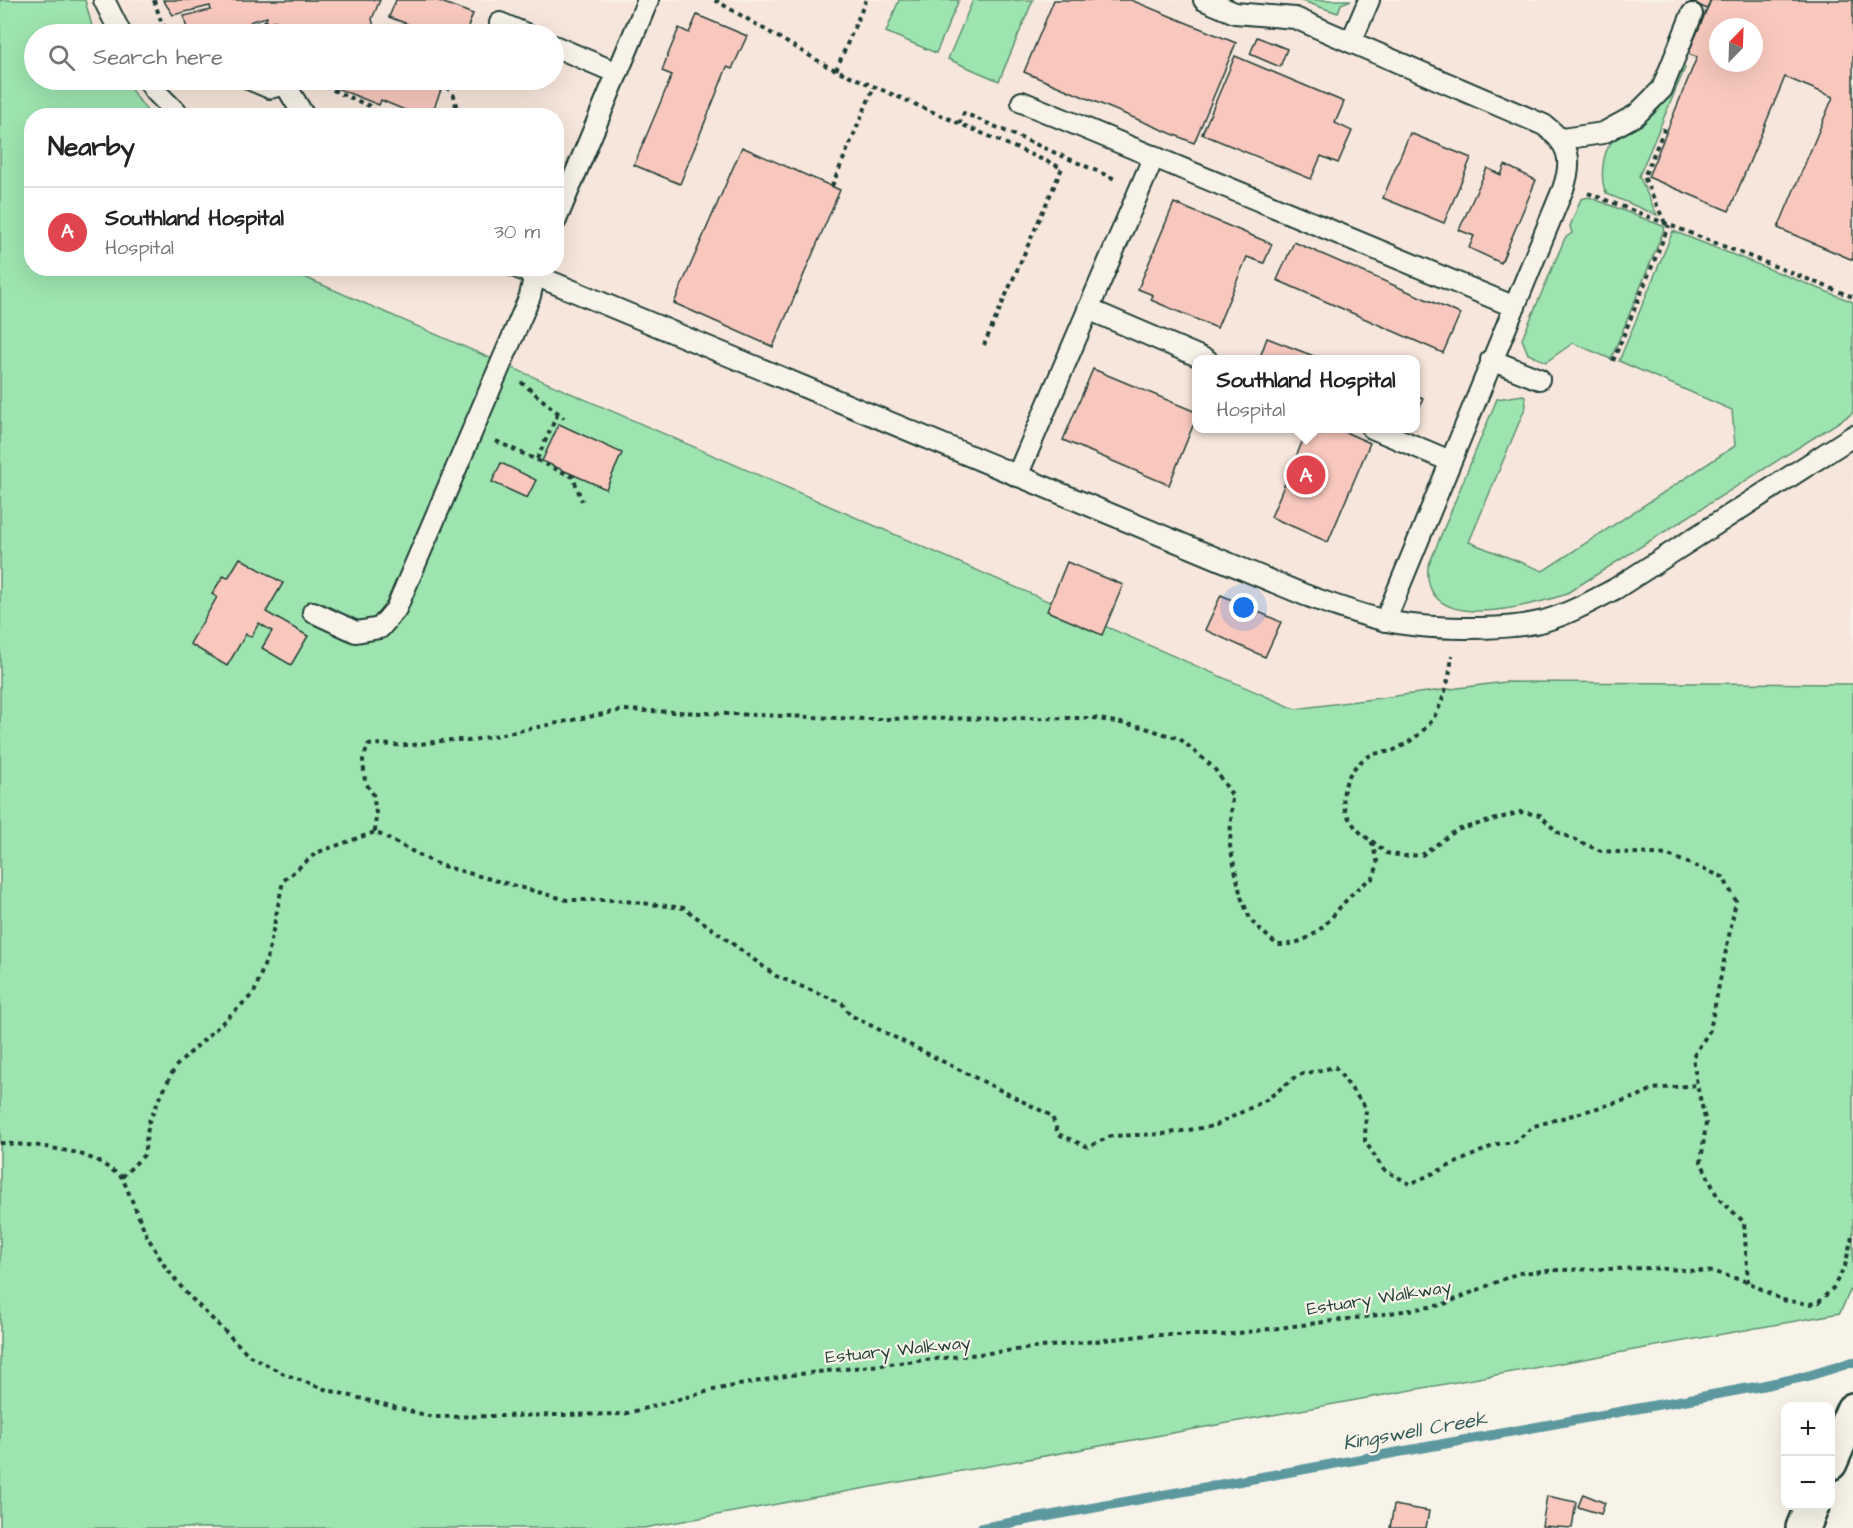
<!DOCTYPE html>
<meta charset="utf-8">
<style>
:root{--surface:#fff;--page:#f6f6f6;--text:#222;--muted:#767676;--line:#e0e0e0;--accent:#0f766e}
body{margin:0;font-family:"Architects Daughter",sans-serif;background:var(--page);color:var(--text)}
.controls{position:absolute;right:18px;bottom:18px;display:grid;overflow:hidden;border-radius:12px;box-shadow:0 6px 24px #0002}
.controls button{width:54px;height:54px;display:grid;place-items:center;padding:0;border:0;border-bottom:2px solid var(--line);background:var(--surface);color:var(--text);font:30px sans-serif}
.compass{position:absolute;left:1709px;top:18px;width:54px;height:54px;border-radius:50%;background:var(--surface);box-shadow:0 6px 24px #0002;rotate:23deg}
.you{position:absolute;left:1244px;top:608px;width:21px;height:21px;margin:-15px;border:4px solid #fff;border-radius:50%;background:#1a73e8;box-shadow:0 0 0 9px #1a73e833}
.badge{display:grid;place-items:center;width:39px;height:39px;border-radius:50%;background:var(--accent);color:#fff;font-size:20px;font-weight:700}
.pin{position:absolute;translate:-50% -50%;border:3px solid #fff;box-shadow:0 2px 6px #0006}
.popup{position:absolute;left:1192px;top:355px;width:228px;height:78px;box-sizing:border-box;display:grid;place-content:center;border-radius:12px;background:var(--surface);filter:drop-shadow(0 2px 4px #0005);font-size:20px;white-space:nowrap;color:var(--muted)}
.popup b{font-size:22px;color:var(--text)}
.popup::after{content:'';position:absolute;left:50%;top:100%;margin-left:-12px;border:12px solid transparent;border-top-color:var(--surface)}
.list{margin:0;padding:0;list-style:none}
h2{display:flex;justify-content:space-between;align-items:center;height:78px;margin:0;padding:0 24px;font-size:26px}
h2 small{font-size:20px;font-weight:400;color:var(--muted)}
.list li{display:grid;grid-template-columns:39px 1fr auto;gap:18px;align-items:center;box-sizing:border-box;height:90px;padding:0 24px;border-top:2px solid var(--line)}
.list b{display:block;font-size:22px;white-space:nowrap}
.list p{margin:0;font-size:20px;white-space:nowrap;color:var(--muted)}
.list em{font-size:20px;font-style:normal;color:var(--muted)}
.icon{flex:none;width:33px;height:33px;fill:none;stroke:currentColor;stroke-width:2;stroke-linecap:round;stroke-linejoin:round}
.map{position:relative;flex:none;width:1853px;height:1528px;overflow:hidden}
.search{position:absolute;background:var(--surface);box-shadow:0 6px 24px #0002;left:24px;top:24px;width:540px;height:66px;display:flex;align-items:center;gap:15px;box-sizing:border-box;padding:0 21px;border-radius:33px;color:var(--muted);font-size:22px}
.panel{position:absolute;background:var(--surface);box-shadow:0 6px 24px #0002;left:24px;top:108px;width:540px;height:168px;border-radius:24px}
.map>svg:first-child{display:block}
</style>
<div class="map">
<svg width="1853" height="1528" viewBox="0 0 1853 1528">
<rect width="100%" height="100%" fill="#f7f3e8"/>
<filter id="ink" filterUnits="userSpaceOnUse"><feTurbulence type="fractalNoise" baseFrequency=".0167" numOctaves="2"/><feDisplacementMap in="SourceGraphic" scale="12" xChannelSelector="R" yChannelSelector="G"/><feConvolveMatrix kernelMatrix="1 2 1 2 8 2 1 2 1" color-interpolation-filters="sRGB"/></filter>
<g filter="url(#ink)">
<!-- built -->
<path fill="#f7e6db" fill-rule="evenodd" d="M85,0h1768v684l-348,-2 -210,27 -1009,-440 270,-1v-152l-406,-1 -26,-35h430v-46h-460zM1718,27h36v36h-36zM1196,360h220v68h-220z"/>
<!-- green -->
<g fill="#9ee4b0" stroke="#5e9072" stroke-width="1.5">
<path d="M0,0h85l9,34h-60v46h90l26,35 -118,1v152l254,1 1009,440 210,-27 348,2v600l-13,29 -1196,215h-644z"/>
<path d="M899,0h60l-23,53 -50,-21z"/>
<path d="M973,0h60l-34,81 -51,-22z"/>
<path d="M1299,0h52l-10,4 -3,9z"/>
<path d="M1683,66l2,2 -46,108 18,39 -50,-21c-8,-11 -5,-42 5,-52 6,-6 17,-10 24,-14 24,-15 37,-36 47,-62z"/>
<path d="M1589,197l76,30 -54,132 -38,-16 -27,19 -18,-8 -6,-15 43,-101 7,-5 -2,-7 11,-27z"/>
<path d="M1673,231l180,71v111l-289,182c-36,11 -142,41 -136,-28l69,-168 26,-4 2,1 1,10 -57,136 74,29 192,-125 -3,-36 -113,-49z"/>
</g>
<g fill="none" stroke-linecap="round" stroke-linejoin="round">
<!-- stream -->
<path stroke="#5d989f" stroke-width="10" d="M982,1528l779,-142 47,-10 45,-14"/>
</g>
<!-- building -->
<g fill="#f8c8be" stroke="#1f3d34" stroke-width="1.5" fill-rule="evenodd">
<path d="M163,0h217l-8,19 4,15h-99l1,-3 -15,-3 4,-11 -15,4 -18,13h-5l-3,-8 -38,8 -4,-18 27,-6 -1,-4 -37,9z"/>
<path d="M396,0h40l37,14 -8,20h-31l-45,-17z"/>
<path d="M1054,0h77l105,43 -42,100 -170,-71z"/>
<path d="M1688,0h23l-4,9z"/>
<path d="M1711,0h142v260l-75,-32 55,-131 -48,-20 -56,134 -81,-34 49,-120 -9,-3zM1718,27h36v36h-36z"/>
<path d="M697,15l50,21 -15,33 -5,-2 -47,117 -46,-19 38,-90 -10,-4 5,-14 12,-29 10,5z"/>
<path d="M1257,37l30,12 -7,18 -30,-13z"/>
<path d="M1235,56l109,46 -9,21 17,8 -14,32 -17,-7 -10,23 -109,-45z"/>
<path d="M330,80h89l23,7 -11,29h-12l-38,-16 -2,5 -48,-19z"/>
<path d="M1410,133l61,25 -27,65 -61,-25z"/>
<path d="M742,147l98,43 -67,157 -99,-44z"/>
<path d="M1505,165l31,15 -35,83 -32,-15 5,-12 -15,-6 28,-62 14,7z"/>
<path d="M1174,203l98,41 -8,19 -17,-6 -30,71 -66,-28 2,-5 -15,-6z"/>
<path d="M1294,242l166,72 -17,39 -166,-73z"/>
<path d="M1267,338l57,22h-65z"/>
<path d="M1093,369l103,43v6l-27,67 -106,-45z"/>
<path d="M1416,395l7,3 -7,20z"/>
<path d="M559,424l63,29 -16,36 -64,-28z"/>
<path d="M1308,428h28l34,15 -42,99 -57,-25z"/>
<path d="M501,463l35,17 -9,18 -35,-16z"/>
<path d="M240,558l43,25 -17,29 42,24 -17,29 -29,-17 10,-17 -13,-8 -8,14 -5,-3 -19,32 -37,-22 27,-47 -5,-3 11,-18 5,2z"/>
<path d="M1067,562l56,23 -21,50 -55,-24z"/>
<path d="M1221,595l60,27 -16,35 -60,-27z"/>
<path d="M1583,1494l22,9 -4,11 -23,-7z"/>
<path d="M1547,1496l29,6 -4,26 -30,-2z"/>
<path d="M1394,1505l35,6 -3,17h-36z"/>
</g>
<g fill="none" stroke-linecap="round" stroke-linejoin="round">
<!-- lane casing -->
<g stroke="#1f3d34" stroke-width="24">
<g id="lane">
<path d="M104,0l17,34"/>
<path d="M1204,0l31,13 60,5 249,107c24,18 30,33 19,64l-178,432"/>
<path d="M500,23l26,11"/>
<path d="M1351,42l18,-42"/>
<path d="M554,46l63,27"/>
<path d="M148,80l7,11 25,25"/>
<path d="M251,80l19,8 15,-4 5,-4"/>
<path d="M285,84l19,32"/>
<path d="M1022,102l493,205"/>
<path d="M1562,139l41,-6 33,-18 26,-26 30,-75"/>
<path d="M556,220l92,-220"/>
<path d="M518,268l787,327c25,9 52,19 78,25 41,10 121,11 161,1 25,-7 48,-20 71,-32l238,-153"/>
<path d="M1088,309l119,51"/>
<path d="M1491,360l48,19"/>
<path d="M1372,428l78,33"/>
<path d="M1017,476l137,-320"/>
<path d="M313,612l43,20 24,-4 16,-19 134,-313 6,-28"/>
</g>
</g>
<!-- secondary casing -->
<g stroke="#1f3d34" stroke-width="38">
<g id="secondary">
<path d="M1830,1463l23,-53"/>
<path d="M1803,1528l9,-22"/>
</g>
</g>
<!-- path -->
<g stroke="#1f3d34" stroke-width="4" stroke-dasharray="4.5 4.5" stroke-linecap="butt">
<path d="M154,0l8,24 12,10"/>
<path d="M715,0l112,66 235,102 -78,177"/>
<path d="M239,34c19,-17 43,-16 63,0"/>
<path d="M836,70l30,-70"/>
<path d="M318,80l8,7 48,21"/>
<path d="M441,80l13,16 4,20"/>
<path d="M959,124l5,-11 151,66"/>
<path d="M832,186l42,-99"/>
<path d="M1588,193l265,104"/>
<path d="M1665,223l-21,-46 22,-52"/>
<path d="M1613,361l56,-136"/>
<path d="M521,382l43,36"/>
<path d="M496,441l77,36 9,24"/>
<path d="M537,459l21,-46"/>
<path d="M375,832l1,-19 -3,-19 -8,-12 -2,-22 5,-15c14,-2 25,1 38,0 22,0 41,-8 62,-4l155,-31 241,9 230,-1 48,9 38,12 34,29 18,27 -2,51 11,51 10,24 26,24c53,-1 55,-44 96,-67l5,-14 -7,-24c-10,-4 -22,-19 -26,-30 -6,-21 5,-44 24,-54 7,-4 16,-3 23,-5 14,-6 27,-15 37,-27 14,-17 21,-47 23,-69"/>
<path d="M1372,841l14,12 18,3 18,-1 35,-25 64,-18 19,3 17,17 44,19 67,4 55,22 13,24 -26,129 -17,27 4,28"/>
<path d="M0,1143l41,3 37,7 22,9 22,15 25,59 17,29 22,28 64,63 34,18 40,15 109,28 191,-3 89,-24 78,-15 359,-40h74l147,-19 71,-11 76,-32 41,-3 92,-2 63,4 34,10 34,18 28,4 9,-2 14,-14 12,-22 8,-34"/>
<path d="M122,1177l22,-22 5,-34 26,-54 79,-74 14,-38 15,-74 33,-28 59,-21 64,33 128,35h49l68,8 92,68 66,27 8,12 202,101 6,18 30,13 23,-11 52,-2 51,-8 52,-26 32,-25 37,-8 31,41 -1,33 18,28 27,15 87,-40 18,-2 19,-16 102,-29 17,-8 44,-4 9,38 -5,39 17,36 26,24 4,60"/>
</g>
<!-- lane -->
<use href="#lane" stroke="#f7f3e8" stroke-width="20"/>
<!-- secondary -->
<use href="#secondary" stroke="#f7f3e8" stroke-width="33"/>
</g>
</g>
<g text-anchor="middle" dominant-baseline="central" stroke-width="4.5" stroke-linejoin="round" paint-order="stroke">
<!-- street labels -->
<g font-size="18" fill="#1f3d34" stroke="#f7f3e8">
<text transform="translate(1379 1298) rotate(-9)">Estuary Walkway</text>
<text transform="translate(898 1350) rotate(-6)">Estuary Walkway</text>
</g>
<!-- water labels -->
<g font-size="20" font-style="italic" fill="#345b58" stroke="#f7f3e8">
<text transform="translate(1415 1431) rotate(-10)">Kingswell Creek</text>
</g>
</g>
</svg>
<div class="controls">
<button>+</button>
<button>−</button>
</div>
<svg class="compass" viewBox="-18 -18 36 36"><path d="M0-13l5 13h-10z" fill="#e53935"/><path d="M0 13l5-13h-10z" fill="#767676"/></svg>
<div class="you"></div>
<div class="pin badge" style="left:1306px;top:475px;background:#e0444e">A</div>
<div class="popup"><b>Southland Hospital</b>Hospital</div>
<div class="search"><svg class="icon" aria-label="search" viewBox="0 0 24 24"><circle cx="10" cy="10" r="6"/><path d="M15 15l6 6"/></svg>Search here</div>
<section class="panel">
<h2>Nearby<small></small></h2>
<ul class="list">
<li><span class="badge" style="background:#e0444e">A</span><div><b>Southland Hospital</b><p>Hospital</p></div><em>30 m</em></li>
</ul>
</section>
</div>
